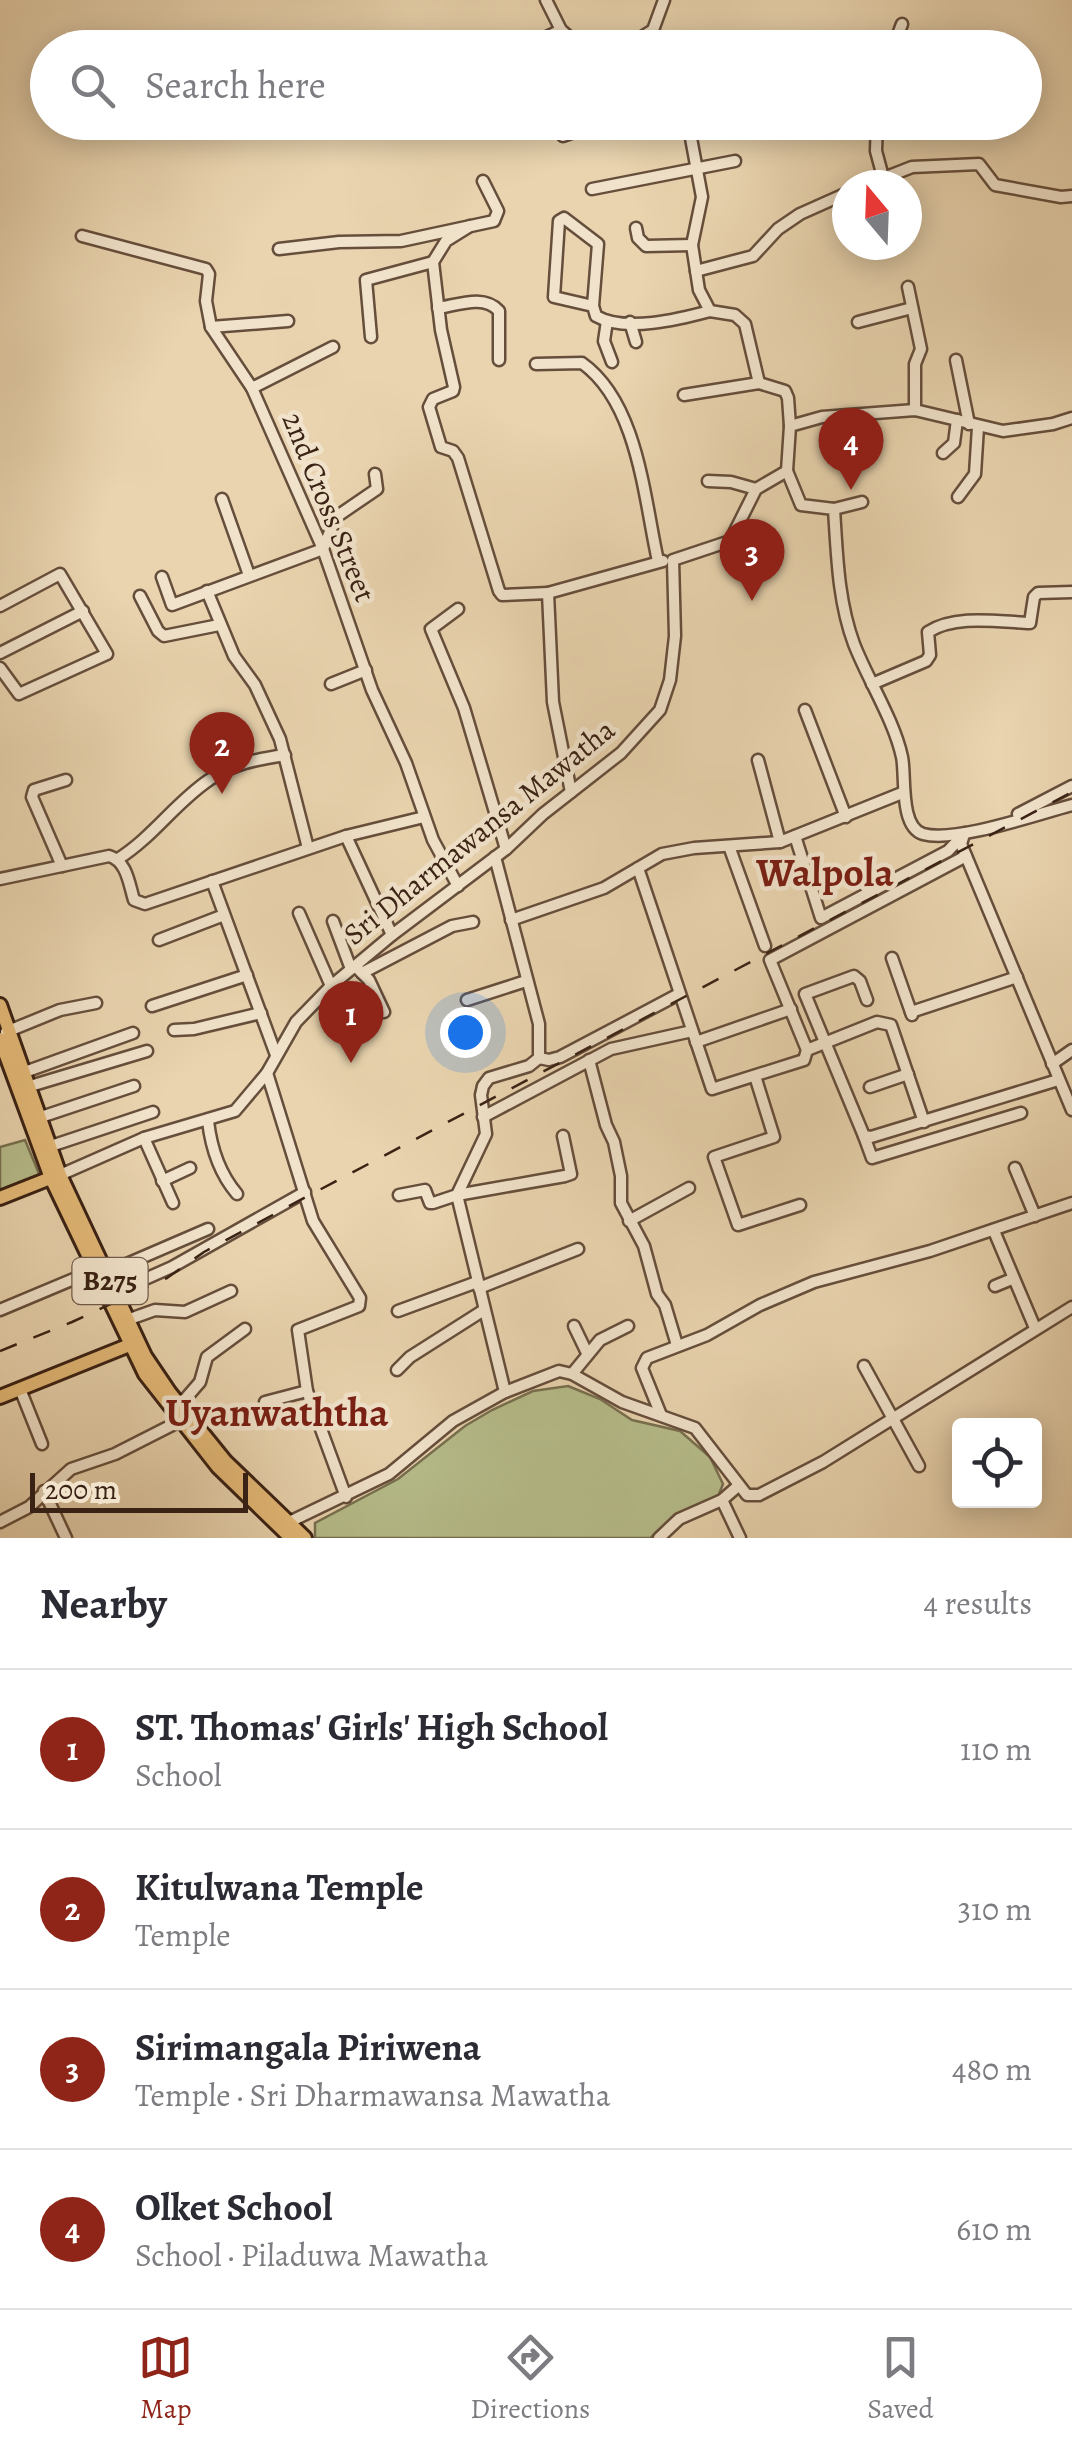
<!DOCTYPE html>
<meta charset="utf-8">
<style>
:root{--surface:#fff;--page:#f7f7f7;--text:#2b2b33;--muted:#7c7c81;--line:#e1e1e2;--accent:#8f2418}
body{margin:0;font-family:Alegreya,serif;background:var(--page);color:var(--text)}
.controls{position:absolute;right:30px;bottom:30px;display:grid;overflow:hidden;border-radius:10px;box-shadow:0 5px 25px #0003}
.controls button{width:90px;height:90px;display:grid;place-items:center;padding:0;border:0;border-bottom:2px solid var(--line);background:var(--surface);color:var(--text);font:50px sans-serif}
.compass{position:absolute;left:832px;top:170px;width:90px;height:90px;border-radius:50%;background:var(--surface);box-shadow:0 5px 25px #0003;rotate:341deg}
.scale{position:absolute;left:30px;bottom:25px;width:218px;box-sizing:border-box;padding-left:10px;border:5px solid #3a2215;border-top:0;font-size:28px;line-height:35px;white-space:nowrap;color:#3a2215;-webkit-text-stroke:8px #f1e3cb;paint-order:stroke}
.you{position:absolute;left:465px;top:1032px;width:35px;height:35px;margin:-25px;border:8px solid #fff;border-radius:50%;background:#1a73e8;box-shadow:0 0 0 15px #1a73e833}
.badge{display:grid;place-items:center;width:65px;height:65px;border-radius:50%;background:var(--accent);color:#fff;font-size:32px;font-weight:700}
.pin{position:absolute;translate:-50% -82px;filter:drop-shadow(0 2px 5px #0008)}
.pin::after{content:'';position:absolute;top:52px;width:35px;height:30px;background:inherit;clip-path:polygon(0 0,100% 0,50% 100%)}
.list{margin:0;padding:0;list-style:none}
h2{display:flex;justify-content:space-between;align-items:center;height:130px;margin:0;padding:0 40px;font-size:42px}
h2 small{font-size:32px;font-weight:400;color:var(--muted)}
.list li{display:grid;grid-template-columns:65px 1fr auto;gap:30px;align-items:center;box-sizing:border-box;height:160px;padding:0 40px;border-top:2px solid var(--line)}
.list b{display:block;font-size:38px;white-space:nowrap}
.list p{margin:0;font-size:32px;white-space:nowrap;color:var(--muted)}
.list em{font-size:32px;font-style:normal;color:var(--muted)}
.icon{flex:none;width:55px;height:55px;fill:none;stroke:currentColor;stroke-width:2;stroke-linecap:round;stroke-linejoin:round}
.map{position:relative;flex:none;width:1072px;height:1538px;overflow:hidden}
.search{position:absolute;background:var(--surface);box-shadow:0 5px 25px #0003;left:30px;right:30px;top:30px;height:110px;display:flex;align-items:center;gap:25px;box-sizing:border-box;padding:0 35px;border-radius:55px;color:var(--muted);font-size:38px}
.sheet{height:770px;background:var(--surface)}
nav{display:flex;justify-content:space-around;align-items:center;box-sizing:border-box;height:140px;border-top:2px solid var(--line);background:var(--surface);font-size:28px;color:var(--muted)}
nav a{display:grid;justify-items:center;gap:5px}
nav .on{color:var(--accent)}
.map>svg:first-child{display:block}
</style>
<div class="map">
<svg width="1072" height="1538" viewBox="0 0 1072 1538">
<rect width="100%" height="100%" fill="#e9d4af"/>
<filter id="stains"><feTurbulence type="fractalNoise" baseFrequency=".002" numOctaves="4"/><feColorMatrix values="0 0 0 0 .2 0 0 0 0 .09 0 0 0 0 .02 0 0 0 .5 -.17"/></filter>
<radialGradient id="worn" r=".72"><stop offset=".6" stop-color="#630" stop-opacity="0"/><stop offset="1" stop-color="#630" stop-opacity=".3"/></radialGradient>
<!-- green -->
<g fill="#b6bd8b" stroke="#787050" stroke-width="2.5">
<path d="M25,1140l15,36 -40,16v-45z"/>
<path d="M568,1386l32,13 32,21 48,11 30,26 13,27 -6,15 -39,16 -28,23h-335v-15l83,-44 67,-53 27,-16 41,-19z"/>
</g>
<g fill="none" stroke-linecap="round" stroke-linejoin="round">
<!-- minor casing -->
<g stroke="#664e3c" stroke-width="15">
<g id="minor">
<path d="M546,0l15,30 21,18"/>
<path d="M524,48l37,-18"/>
<path d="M624,48l29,-18 11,-30"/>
<path d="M893,48l9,-24"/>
<path d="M688,122l14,75 -10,48 7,45 11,21 25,4 10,9 14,59"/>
<path d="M877,122l-1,29 7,26"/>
<path d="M563,136l40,-14"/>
<path d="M866,185l46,-18 67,-3 16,21 66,12 11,-1"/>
<path d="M592,189l143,-28"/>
<path d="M470,226l-24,15 -13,21 8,68 13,57 -1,4 -20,8 -4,8 12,40 12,4 5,7 41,133 3,4 46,-2 5,109 18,90"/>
<path d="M636,228l2,10 8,8 46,-1"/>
<path d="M82,236l124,33 3,5 -3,27 5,26 41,61 71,161 49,141 34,73 27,77 25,46"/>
<path d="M279,249l60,-7 62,-1 93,-20 4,-10 -15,-30"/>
<path d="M696,271l57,-15 25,-27 22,-15 47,-21"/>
<path d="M908,287l13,62 -6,15v46"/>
<path d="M593,306l5,-62 -34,-26 -5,3 -5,76 39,9 3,10c29,17 84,3 114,-5"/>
<path d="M438,308c20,-3 46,-14 61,3v49"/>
<path d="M607,321l-3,20 8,21"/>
<path d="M630,322l6,20"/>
<path d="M858,322l54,-14"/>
<path d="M211,327l77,-6"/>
<path d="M371,337l-5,-57 67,-18"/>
<path d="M956,360l13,64"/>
<path d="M536,364l46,-1c56,40 62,135 76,198"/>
<path d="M252,388l81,-41"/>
<path d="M684,395l75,-12 26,8 3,7 2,28"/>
<path d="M943,453l11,-10 3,-23"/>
<path d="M787,471l14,34 33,4c3,46 4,92 20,135 14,36 40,76 48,113 4,17 -3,70 21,77 33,9 114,-20 149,-29"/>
<path d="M708,481l23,1 25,7"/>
<path d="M958,497l17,-23 3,-47"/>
<path d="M222,499l27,76"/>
<path d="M834,509l28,-7"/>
<path d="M162,577l10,28 151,-56 13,-32 41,-28 -2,-15"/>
<path d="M207,591l27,65 21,29 25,54 28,109"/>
<path d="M548,593l115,-32"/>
<path d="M140,596l18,35 6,5 55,-11"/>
<path d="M0,606l60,-32 47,80 -88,40 -19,-26"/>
<path d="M458,609l-27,20 33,79 42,141"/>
<path d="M0,653l83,-42"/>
<path d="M331,684l35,-14"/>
<path d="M872,684l54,-23 4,-6 -2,-23c28,-18 71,-10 102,-9l4,-26 4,-4 34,-1"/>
<path d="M805,710l41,107"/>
<path d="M758,760l22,82"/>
<path d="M1018,814l54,-28"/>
<path d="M964,834l-3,10 111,266"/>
<path d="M346,836l46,99"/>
<path d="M795,836l26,82 127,-67 17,-18"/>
<path d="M729,846l36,100"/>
<path d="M495,857l44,167v34l-10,8 -40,12 -6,8 -2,9 5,39 -29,61 48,197"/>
<path d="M118,859c35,-22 57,-56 91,-79 22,-16 49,-21 76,-25"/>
<path d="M62,866l-30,-69 2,-7 32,-10"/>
<path d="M638,868l74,221 92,-29 3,-10 70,-28 14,3 33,97"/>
<path d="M0,879l109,-23c18,5 20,28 25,44l11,4 201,-68 78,-19"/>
<path d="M212,881l64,174"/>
<path d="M299,913l32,73"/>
<path d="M511,920l93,-32 58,-34 32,-6 86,-6 122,-49"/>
<path d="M333,921l18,48"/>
<path d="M159,940l65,-25"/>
<path d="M892,958l20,57"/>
<path d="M359,970l10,10 15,32"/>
<path d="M362,973l90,-47 21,-4"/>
<path d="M467,1000l59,-19"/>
<path d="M867,1000l-7,-19 -6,-5 -49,18 59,142 7,1 187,-57"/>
<path d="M152,1006l95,-31"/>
<path d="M911,1012l106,-35"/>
<path d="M174,1030l20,-1 67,-16"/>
<path d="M6,1032l54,-22 36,-7"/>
<path d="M696,1042l95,-33"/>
<path d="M807,1050l-37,-90 196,-104"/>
<path d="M539,1058l10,2 11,-3 119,-63"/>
<path d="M589,1060l17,65 8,17 7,34v27l23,43 13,48 8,11 12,40"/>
<path d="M1052,1064l20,-14"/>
<path d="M22,1073l111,-40"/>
<path d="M267,1073l46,148 47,77 -1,8 -61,24 9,61 39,106"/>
<path d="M755,1076l19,61 -60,20 24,68 62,-20"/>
<path d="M27,1087l120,-36"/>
<path d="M870,1087l38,-13"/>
<path d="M483,1117l128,-68 81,-18"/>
<path d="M38,1118l96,-32"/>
<path d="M208,1121c3,26 12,53 29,73"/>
<path d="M864,1136l8,22 149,-45"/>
<path d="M144,1138l29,65"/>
<path d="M48,1147l105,-35"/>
<path d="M1015,1168l20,48"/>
<path d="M60,1175l84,-37 91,-27 32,-38 29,-51 35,-36 61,-51 114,-86 37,-35 78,-61 39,-43 10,-30 5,-44 -2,-76 57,-19 26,-52 31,-18 3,-45 32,-9 93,-7 88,21 50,-7 19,-6"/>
<path d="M162,1181l28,-13"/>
<path d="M399,1195l26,-5 5,13h3l24,-8 108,-19 6,-2 -8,-38"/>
<path d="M629,1221l60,-33"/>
<path d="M994,1231l41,97"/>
<path d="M99,1276l109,-47"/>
<path d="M995,1286l17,-7"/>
<path d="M479,1288l99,-39"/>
<path d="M114,1293l58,-26 133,-75"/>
<path d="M0,1310l100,-42"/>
<path d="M398,1311l79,-29"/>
<path d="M127,1320l28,-10 30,2 46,-21"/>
<path d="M574,1326l13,27"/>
<path d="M864,1366l55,100"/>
<path d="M397,1370l13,-13 74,-47"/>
<path d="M572,1374l28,-34 28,-14"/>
<path d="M20,1389l22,55"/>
<path d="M265,1402l42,-11"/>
<path d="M180,1405l20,-23 7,-25 38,-28"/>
<path d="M661,1415l-19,-47 5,-10 60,-23 53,-30 54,-23 116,-31 142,-48"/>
<path d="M44,1491l22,47"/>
<path d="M722,1500l18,38"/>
<path d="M0,1522l29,-15 42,-38 44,-15 65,-33"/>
<path d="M283,1525l106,-51 64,-53 52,-29 54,-21 13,3 50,28 73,26 52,67h12l64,-33 249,-155"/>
<path d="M659,1538l20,-19 43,-19 16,-14"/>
</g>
</g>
<!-- major casing -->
<g stroke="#3a2215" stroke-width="18">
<g id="major">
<path d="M0,1005l60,170 85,181 25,37 55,68 80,77"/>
<path d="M0,1039l51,139 94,196 73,93 73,71"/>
<path d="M0,1198l58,-23"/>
<path d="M0,1397l137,-55"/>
</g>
</g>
<!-- minor -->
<use href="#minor" stroke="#f1e3cb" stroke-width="10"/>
<!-- major -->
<use href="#major" stroke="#e4ba78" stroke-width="12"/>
<!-- rail -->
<path stroke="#3a2215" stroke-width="2.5" stroke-dasharray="18 18" stroke-linecap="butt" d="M0,1351l72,-29 95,-44 37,-26 102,-55 766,-405"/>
</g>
<g text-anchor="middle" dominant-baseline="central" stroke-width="9" stroke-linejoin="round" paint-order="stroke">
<!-- shield labels -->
<rect fill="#f1e3cb" stroke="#715c4c" stroke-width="2.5" x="72.5" y="1258" width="75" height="46" rx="8"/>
<g font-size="28" font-weight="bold" fill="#3a2215">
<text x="110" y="1281">B275</text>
</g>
<!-- street labels -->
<g font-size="30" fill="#3a2215" stroke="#f1e3cb">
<text transform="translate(329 507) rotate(68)">2nd Cross Street</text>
<text transform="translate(479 832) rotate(-39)">Sri Dharmawansa Mawatha</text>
</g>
<!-- district labels -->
<g font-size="40" font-weight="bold" fill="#7a1f14" stroke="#f1e3cb">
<text x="825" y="872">Walpola</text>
<text x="277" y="1412">Uyanwaththa</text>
</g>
</g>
<rect width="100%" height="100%" filter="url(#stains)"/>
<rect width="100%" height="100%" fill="url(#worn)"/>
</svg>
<div class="controls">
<button><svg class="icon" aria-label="locate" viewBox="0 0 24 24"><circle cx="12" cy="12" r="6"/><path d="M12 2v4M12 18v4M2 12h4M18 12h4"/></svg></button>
</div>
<svg class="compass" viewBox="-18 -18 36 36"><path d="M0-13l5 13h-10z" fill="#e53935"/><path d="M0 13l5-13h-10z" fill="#7c7c81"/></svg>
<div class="scale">200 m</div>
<div class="you"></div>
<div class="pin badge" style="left:351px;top:1063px">1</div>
<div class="pin badge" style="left:222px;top:794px">2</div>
<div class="pin badge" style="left:752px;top:601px">3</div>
<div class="pin badge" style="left:851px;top:490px">4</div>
<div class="search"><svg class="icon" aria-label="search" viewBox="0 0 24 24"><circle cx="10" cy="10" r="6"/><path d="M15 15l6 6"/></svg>Search here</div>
</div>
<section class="sheet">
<h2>Nearby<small>4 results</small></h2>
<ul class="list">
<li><span class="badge">1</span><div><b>ST. Thomas' Girls' High School</b><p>School</p></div><em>110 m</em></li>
<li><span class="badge">2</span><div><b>Kitulwana Temple</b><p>Temple</p></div><em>310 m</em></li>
<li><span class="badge">3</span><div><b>Sirimangala Piriwena</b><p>Temple · Sri Dharmawansa Mawatha</p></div><em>480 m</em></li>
<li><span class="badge">4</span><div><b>Olket School</b><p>School · Piladuwa Mawatha</p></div><em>610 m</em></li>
</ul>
</section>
<nav>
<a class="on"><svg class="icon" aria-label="map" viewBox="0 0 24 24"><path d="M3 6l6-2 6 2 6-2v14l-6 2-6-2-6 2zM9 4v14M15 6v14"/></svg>Map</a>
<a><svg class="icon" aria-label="directions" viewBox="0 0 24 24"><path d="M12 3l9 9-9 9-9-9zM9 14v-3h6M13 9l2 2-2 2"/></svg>Directions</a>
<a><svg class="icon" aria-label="saved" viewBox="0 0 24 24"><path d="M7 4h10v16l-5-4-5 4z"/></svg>Saved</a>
</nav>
